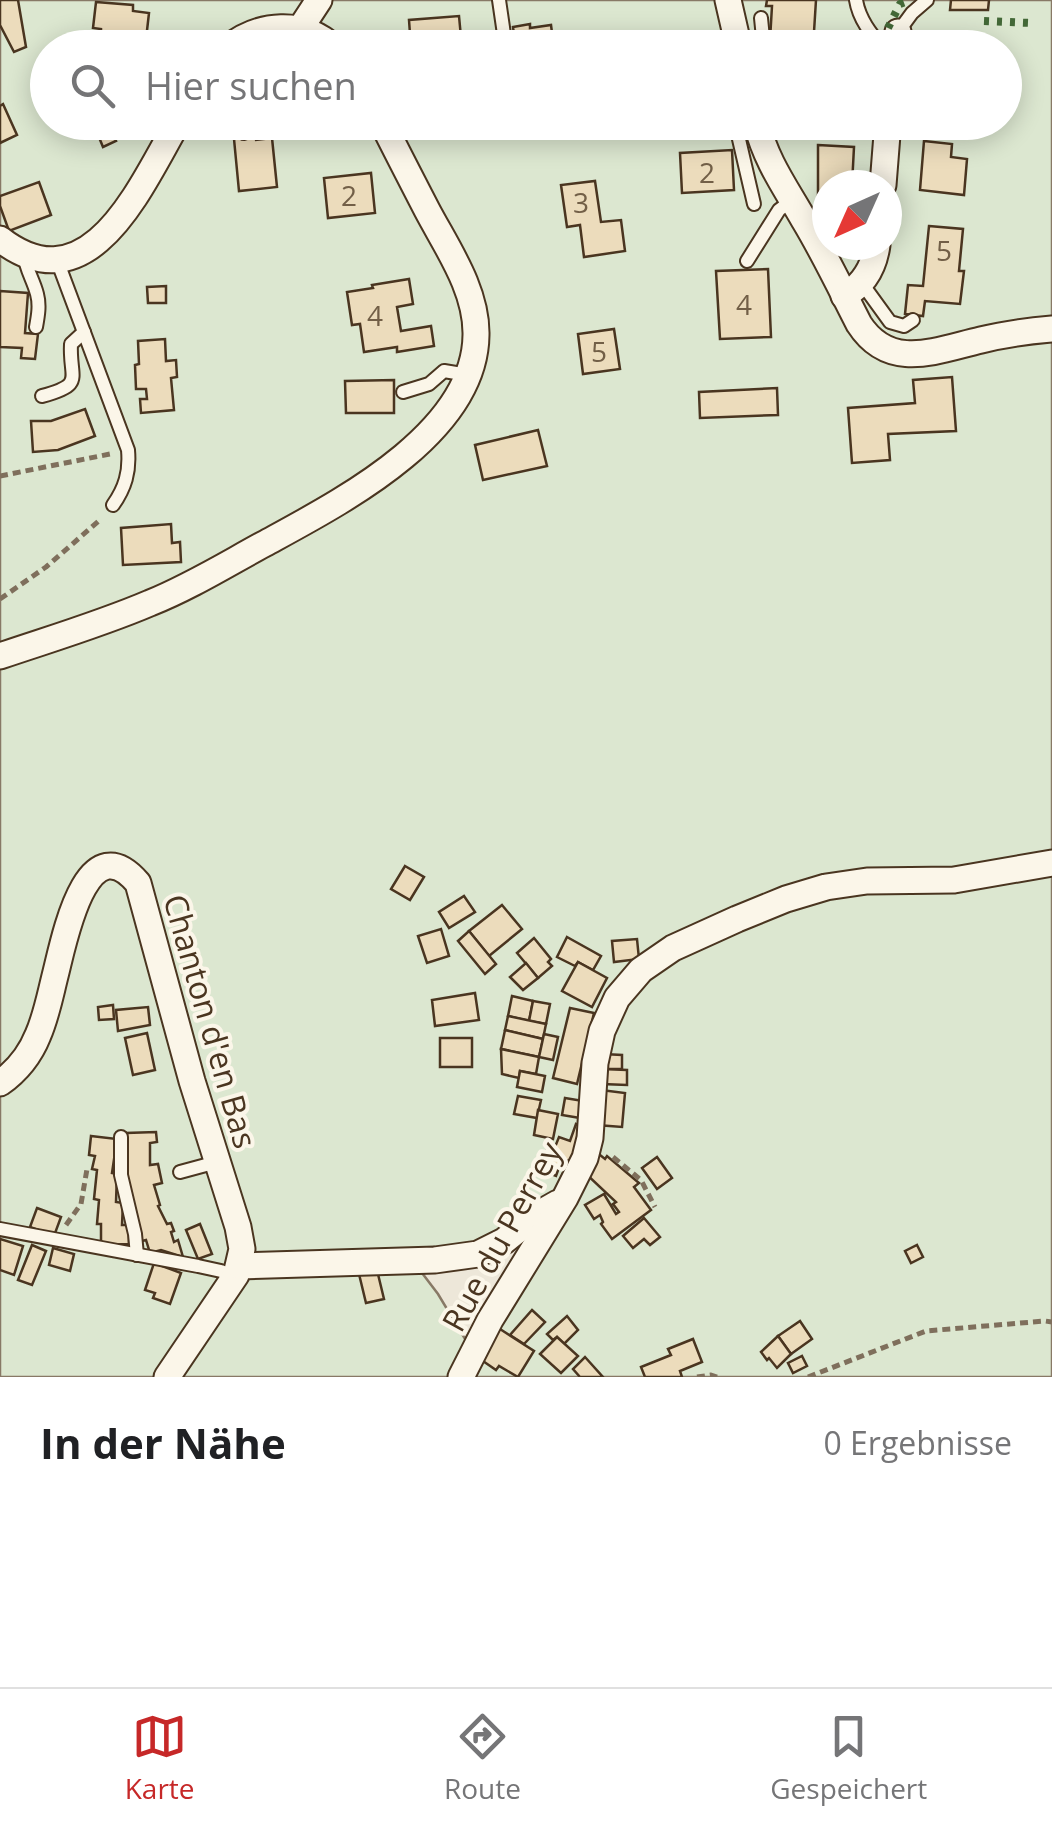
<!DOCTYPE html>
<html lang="de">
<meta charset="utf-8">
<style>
:root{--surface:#fff;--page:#f6f6f6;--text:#202124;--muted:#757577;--line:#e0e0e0;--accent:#c62828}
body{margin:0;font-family:"Open Sans",sans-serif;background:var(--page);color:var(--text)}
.compass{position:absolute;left:812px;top:170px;width:90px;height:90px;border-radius:50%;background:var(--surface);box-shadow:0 5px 25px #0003;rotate:225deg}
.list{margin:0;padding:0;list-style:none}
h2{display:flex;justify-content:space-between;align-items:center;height:130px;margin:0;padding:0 40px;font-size:42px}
h2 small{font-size:32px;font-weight:400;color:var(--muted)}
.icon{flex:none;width:55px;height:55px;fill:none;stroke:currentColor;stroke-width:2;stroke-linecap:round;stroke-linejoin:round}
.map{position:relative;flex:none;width:1052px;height:1377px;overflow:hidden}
.search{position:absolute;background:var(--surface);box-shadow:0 5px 25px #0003;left:30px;right:30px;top:30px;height:110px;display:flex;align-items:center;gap:25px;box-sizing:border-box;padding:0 35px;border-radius:55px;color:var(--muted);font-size:38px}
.sheet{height:310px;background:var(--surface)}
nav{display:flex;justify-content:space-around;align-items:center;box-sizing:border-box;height:140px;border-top:2px solid var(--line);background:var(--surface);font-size:28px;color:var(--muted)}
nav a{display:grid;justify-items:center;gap:5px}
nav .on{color:var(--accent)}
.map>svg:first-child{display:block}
</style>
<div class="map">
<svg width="1052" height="1377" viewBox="0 0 1052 1377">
<rect width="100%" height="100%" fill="#fbf6e9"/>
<!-- green -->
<path fill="#dce7d0" stroke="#887966" stroke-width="2.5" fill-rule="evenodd" d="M0,0h1052v1377h-1052zM48,48h956v74h-956zM827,185h60v60h-60z"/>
<!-- parking -->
<path fill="#ede7d9" stroke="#887966" stroke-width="2.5" d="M513,1227l16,14 -64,98 -27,-45 -19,-25z"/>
<!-- building -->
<g fill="#ecdcbc" stroke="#4a3520" stroke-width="2.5">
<path d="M0,0h18l8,47 -12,5 -14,-27z"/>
<path d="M767,0h49l-3,48 -29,-2v-5l-14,-1 2,-34h-6z"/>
<path d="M951,0h38l-1,10h-38z"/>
<path d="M96,2l37,3v6l16,2 -4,35h-44v-19l-8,-1z"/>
<path d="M459,16l3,32h-51l-2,-28z"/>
<path d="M530,24v4l21,-3 3,23h-38l-3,-21z"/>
<path d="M3,104l14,31 -17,8v-37z"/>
<path d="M108,125l8,16 -13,6 -7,-17z"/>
<path d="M255,137l1,3 16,-2 5,49 -38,4 -5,-52z"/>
<path d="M924,141l28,3 -1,13 16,2 -3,36 -44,-5z"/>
<path d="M818,145l36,2 -2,38h-25v14l-9,-1z"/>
<path d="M732,150l2,40 -52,3 -2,-40z"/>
<path d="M371,173l4,40 -47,5 -4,-40z"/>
<path d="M595,181l6,41 20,-2 4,31 -41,6 -4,-32 -13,2 -6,-42z"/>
<path d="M39,182l12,33 -42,16 -9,-25v-10z"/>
<path d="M929,226l34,3 -4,42h5l-4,33 -35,-3 -2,15 -18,-2 3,-29 15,1z"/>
<path d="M768,269l3,68 -51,2 -4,-68z"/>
<path d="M409,279l4,25 -16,3 4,24 30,-5 3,20 -37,6v-5l-33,5 -4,-28 -8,1 -5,-33 26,-4 -1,-3z"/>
<path d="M166,286v17h-18l-1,-16z"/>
<path d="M0,291l28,2 -3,40 13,1 -3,25 -14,-1 1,-10 -22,-1z"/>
<path d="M614,329l6,40 -37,5 -5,-40z"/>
<path d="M165,339l1,22 10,-1 1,17 -6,1 3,32 -33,3 -1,-14h7l-1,-10h-10l-1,-24 4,-1 -1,-23z"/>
<path d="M952,377l4,54 -68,3 2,26 -38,3 -4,-55 67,-5 -2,-23z"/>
<path d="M394,380v33h-48l-1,-32z"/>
<path d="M777,388l1,27 -78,3 -1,-26z"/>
<path d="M85,409l10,27 -37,14 -25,2 -2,-31h20z"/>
<path d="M538,430l9,36 -64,14 -8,-35z"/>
<path d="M171,524l1,19 8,-1 1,20 -58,3 -2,-37z"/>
<path d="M405,866l19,11 -14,23 -19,-11z"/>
<path d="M464,896l11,16 -26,16 -10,-16z"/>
<path d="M502,905l20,24 -33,27 -20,-25z"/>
<path d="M441,929l8,27 -22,7 -9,-27z"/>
<path d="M469,931l27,33 -11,10 -27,-33z"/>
<path d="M567,937l34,19 -8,14 -15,-8 -3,4 -18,-9z"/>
<path d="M534,938l17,21 -3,3 4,4 -14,12 -21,-25z"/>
<path d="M637,939l2,20 -25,3 -2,-21z"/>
<path d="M578,962l29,16 -15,29 -30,-16z"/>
<path d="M526,963l12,15 -15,12 -13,-13z"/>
<path d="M475,993l4,27 -44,6 -3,-26z"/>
<path d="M512,996l21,5 -4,20 -21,-5z"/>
<path d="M533,1001l17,3 -4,20 -17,-3z"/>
<path d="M113,1005l1,14 -15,1 -1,-13z"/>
<path d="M148,1007l2,18 -32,6 -2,-21z"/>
<path d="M570,1008l24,5 -17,71 -24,-6z"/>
<path d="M508,1016l38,8 -3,15 -38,-9z"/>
<path d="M505,1030l38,9 -4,18 -38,-8z"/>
<path d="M147,1033l8,37 -22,5 -8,-37z"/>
<path d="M544,1034l14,3 -5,23 -14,-3z"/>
<rect x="440" y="1038" width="32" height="29"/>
<path d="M501,1049l38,8 -3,17 -16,-3 -1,7 -17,-4z"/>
<path d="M603,1054l19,1v14h-20z"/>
<path d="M602,1069l25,1v15l-25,-1z"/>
<path d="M520,1071l25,5 -3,16 -25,-5z"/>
<path d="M601,1090l24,3 -3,34 -25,-2z"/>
<path d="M518,1096l23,4 -4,18 -23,-4z"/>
<path d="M565,1098l24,4 -3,17 -24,-4z"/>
<path d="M538,1110l20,4 -5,25 -19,-4z"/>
<path d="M576,1124l7,3 -8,36 -13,-4 -6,17 -16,-6 7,-20 6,2 6,-15 11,4z"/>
<path d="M156,1132l1,10 -7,1v22l8,-1 4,19 -8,2 6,20 -2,1 9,18 4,-1 3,8 -3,1 3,10 4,-2 5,17 -22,-7 -11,3 -4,-13 -4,1 -1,-5 -11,-45 -4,-22v-36z"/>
<path d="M91,1136l26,3 -5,34 5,1 -1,28 7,1 -1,22h7v19l-28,1v-21h-4l2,-24 -5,-1 3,-29 -5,-1 3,-13 -6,-1z"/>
<path d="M595,1151l10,8 2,-3 32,27 -5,4 17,23 -39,29 -11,-15 2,-2 -3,-7 -6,4 -9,-14 19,-11 12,20 3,-2 -6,-8 3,-2 -32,-30z"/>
<path d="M657,1157l15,21 -15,11 -15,-21z"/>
<path d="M37,1208l24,9 -7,19 -24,-9z"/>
<path d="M644,1218l16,19 -10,8 -6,-6 -11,9 -10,-12z"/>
<path d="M200,1224l12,30 -14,5 -12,-29z"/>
<path d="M0,1239l23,7 -9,29 -14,-5z"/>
<path d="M32,1245l14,6 -14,34 -14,-5z"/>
<path d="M917,1245l6,12 -12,6 -6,-12z"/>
<path d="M53,1248l21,6 -4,17 -21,-6z"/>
<path d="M154,1263l27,10 -11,31 -17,-6 2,-5 -10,-3z"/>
<path d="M377,1270l7,29 -18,4 -7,-29z"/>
<path d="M532,1310l13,12 -21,22 -14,-9z"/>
<path d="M567,1316l11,14 -14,14 -7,-7 -4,3 -6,-6z"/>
<path d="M800,1321l12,18 -21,15 -13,-18z"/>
<path d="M500,1329l34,22 -16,26 -19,-11 -3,4 -16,-11z"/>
<path d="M778,1336l13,18 -14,14 -8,-10 -2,2 -6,-8z"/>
<path d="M557,1337l21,19 -17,17 -21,-19z"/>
<path d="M693,1339l9,23 -22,9 2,6h-37l-4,-10 30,-12 -3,-6z"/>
<path d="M802,1356l5,10 -14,7 -5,-10z"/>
<path d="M585,1357l18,20h-23l-7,-8z"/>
</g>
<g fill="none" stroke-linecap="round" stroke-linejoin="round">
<!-- service casing -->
<g stroke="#4a3520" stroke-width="16">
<g id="service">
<path d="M499,0l7,48"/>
<path d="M856,0c3,19 15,34 27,48"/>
<path d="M761,18l3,30"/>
<path d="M898,32l14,-19 15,-13"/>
<path d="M243,122l1,11"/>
<path d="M735,122l19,82"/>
<path d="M690,123l30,-1"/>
<path d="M24,254c2,16 9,25 13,40 3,11 1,22 -1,33"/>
<path d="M57,260l71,190c2,22 -3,38 -15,55"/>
<path d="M747,261l32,-51 12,-9"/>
<path d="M861,282l29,40 14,4 9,-6"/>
<path d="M403,392l26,-8 15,-13 24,4"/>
<path d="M42,396c44,-12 27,-17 29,-52l13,-12"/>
<path d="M121,1137v38l14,59 2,21"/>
<path d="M180,1172l37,-10"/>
<path d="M0,1229l198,37 23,5 14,6"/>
</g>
</g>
<!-- minor casing -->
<g stroke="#4a3520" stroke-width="29">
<g id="minor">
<path d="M728,0l11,48"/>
<path d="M300,29l19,-29"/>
<path d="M228,48c31,-25 75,-29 106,0"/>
<path d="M894,48l4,-16"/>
<path d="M756,122c11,41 28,63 48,98 20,33 37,69 55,104 31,48 78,26 122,16 24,-6 47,-9 71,-11"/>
<path d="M883,185l5,-63"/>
<path d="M0,239c90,70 141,-54 178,-117"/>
<path d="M844,296c19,-11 30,-29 33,-51"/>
<path d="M0,656c50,-17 101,-32 150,-53 40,-16 77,-39 114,-59 75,-41 211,-110 212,-209 1,-45 -29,-87 -49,-125 -15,-29 -30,-58 -45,-88"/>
<path d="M0,1083c17,-12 30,-28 38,-48 8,-18 12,-39 17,-59 8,-30 30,-155 83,-93l54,198 46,146 4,22 -6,26 -69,102"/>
<path d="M239,1266l196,-6 43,-6 26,-13 31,-25 23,-13"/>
<path d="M461,1377l29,-57 75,-122 20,-40 5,-20 5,-75 7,-32 15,-33 24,-28 32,-22 64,-29 49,-20 40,-12 41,-6 87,-1 98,-17"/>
</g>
</g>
<!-- path -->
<g stroke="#7f6f5c" stroke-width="5" stroke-dasharray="8 5" stroke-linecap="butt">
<path d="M0,476l110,-22"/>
<path d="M0,599l46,-32 55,-48"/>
<path d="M613,1157l28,23 14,27"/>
<path d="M66,1225l15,-21 6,-35"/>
<path d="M697,1377l14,-2 6,2"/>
<path d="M808,1377l118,-46 119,-10 7,1"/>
</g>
<!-- service -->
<use href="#service" stroke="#fbf6e9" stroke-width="12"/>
<!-- minor -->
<use href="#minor" stroke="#fbf6e9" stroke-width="25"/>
<!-- hedge -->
<g stroke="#436837" stroke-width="8" stroke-dasharray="5 8" stroke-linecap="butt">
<path d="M984,21l47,2"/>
<path d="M888,28l12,-24 11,-4"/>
</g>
</g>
<g text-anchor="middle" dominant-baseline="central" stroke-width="8" stroke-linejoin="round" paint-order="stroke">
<!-- number labels -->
<g font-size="28" fill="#725f47">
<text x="707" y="172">2</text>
<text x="349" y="195">2</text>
<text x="581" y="202">3</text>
<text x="944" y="250">5</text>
<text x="744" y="304">4</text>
<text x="375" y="315">4</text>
<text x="599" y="351">5</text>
</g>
<!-- street labels -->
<g font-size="32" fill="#4a3520" stroke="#fbf6e9">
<text transform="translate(211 1021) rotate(74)">Chanton d'en Bas</text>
<text transform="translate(501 1236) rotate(-61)">Rue du Perrey</text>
</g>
</g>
</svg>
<svg class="compass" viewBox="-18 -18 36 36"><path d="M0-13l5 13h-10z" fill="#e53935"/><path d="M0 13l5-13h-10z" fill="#757577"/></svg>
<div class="search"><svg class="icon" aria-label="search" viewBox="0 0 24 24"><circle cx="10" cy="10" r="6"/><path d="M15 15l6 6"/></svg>Hier suchen</div>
</div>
<section class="sheet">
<h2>In der Nähe<small>0 Ergebnisse</small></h2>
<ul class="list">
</ul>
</section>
<nav>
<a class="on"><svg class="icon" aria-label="map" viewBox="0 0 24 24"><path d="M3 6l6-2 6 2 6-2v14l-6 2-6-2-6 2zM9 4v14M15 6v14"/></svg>Karte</a>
<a><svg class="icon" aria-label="directions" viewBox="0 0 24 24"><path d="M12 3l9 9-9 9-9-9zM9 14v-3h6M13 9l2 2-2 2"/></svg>Route</a>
<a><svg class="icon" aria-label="saved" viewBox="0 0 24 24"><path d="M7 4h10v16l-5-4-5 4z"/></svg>Gespeichert</a>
</nav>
